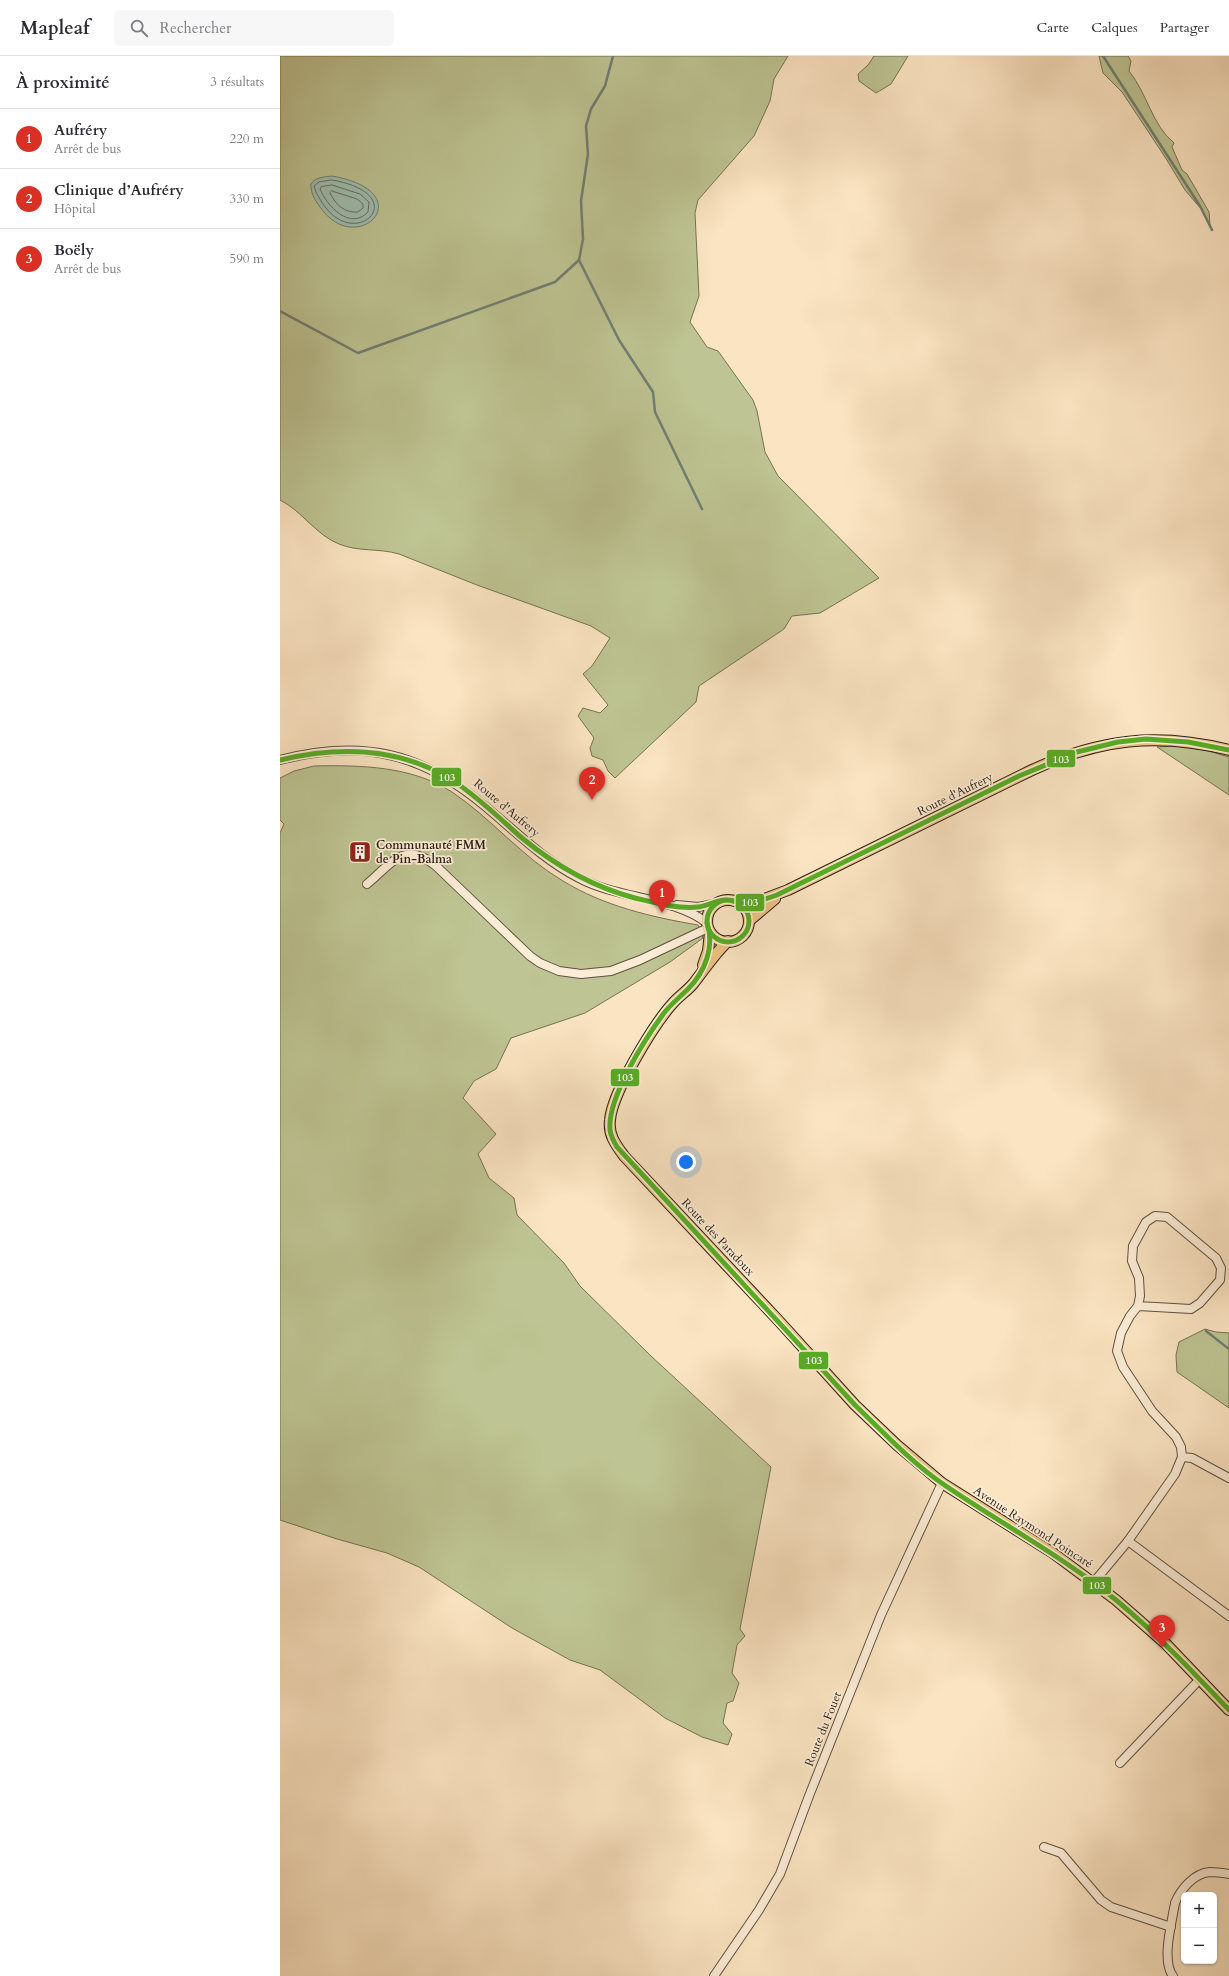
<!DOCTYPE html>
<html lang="fr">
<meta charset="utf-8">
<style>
:root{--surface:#fff;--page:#f7f7f7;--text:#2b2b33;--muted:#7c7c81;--line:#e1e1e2;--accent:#d93025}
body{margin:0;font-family:Cardo,serif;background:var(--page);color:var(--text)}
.controls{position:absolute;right:12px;bottom:12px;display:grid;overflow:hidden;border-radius:6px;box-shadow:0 1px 3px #0004}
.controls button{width:36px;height:36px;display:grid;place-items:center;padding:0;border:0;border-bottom:1px solid var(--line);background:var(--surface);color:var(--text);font:20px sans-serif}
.you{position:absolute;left:406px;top:1106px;width:14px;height:14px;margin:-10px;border:3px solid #fff;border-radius:50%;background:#1a73e8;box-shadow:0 0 0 6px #1a73e833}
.badge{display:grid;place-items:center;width:26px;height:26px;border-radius:50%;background:var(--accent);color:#fff;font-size:13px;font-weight:700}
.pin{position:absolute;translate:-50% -33px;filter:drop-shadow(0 1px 2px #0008)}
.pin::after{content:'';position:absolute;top:21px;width:14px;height:12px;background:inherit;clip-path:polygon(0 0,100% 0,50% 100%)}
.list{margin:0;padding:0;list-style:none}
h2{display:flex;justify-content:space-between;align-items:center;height:52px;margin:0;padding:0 16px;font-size:17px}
h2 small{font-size:13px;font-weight:400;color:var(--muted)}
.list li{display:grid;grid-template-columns:26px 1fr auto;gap:12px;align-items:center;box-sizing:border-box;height:60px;padding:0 16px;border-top:1px solid var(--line)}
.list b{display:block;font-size:15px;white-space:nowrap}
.list p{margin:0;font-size:13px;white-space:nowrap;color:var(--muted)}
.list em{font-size:13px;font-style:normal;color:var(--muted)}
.icon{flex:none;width:22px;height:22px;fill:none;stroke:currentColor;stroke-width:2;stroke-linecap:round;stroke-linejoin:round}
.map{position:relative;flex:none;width:949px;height:1920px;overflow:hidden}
header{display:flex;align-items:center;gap:24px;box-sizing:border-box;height:56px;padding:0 20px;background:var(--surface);border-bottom:1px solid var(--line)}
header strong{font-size:19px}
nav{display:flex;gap:22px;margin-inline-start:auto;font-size:14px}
.search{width:280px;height:36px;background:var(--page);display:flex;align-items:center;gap:10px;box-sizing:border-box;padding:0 14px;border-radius:6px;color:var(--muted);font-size:15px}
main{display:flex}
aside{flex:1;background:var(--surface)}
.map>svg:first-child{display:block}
</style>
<header>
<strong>Mapleaf</strong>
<div class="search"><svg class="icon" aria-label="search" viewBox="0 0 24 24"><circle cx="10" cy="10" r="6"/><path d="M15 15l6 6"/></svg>Rechercher</div>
<nav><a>Carte</a><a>Calques</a><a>Partager</a></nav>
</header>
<main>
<aside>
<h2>À proximité<small>3 résultats</small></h2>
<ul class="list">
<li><span class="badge">1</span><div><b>Aufréry</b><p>Arrêt de bus</p></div><em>220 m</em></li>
<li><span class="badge">2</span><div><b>Clinique d’Aufréry</b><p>Hôpital</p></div><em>330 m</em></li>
<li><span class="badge">3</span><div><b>Boëly</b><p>Arrêt de bus</p></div><em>590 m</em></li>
</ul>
</aside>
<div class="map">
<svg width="949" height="1920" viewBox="0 0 949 1920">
<rect width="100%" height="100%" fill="#fbe4c2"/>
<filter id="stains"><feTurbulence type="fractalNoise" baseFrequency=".005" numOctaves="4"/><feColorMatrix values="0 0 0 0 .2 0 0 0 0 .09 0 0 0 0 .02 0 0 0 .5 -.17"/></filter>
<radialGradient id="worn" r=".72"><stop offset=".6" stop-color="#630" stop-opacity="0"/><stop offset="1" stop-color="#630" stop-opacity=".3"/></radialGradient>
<!-- green -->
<g fill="#bec493" stroke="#757254">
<path d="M0,0h508l-14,23 -4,22 -16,35 -56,64 -3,13 4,83 -9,26 17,25 11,4 35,49 4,11 8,41 13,24 101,102 -59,35 -28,3 -8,13 -85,57 -3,16 -81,76 -7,-7 -5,-11 -11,-4 -2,-8 4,-10 -16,-22 5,-8 17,5 8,-8 -25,-31 9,-8 18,-28 -19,-12 -114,-41 -78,-31c-20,-6 -41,-2 -60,-10 -23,-9 -37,-33 -59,-44z"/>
<path d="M594,0h34l-17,28 -15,9 -17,-12 -1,-7 10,-9z"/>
<path d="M819,0h29l3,5 -2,10c18,22 23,54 45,72l-2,4 10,23 5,4 22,38 1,13 -8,-15 -17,-20 -20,-33 -43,-65 -19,-19z"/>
<path d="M896,690l29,4 24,7v38l-72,-48z"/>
<path d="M34,710c46,-1 98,0 138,26 39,26 70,65 111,89 41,25 88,36 135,44l5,13 -33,24 -85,51 -74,25 -15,31 -22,12 -11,17 33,36 -18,20 11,24 25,20 3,17 47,48 16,23 71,70 120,111 -31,162 5,7 -8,9 -5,28 7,10 -6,18 -6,2 -4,20 9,11 -4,11 -26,-8 -37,-19 -65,-48 -30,-10 -58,-32 -93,-61 -32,-14 -50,-14 -57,-19v-687l4,-9 -4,-4v-42l14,-7z"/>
<path d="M925,1273l11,3 13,1v75l-52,-36 -1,-17 3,-13z"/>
</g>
<!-- water -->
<path fill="#9fbfb1" stroke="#717f73" d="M52,120c90,16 28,81 -9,35 -6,-8 -13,-17 -12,-27 4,-7 14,-7 21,-8z"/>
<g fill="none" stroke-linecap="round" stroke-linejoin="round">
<!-- shore -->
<g stroke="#666f63" stroke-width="1">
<path d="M52,124c81,14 27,70 -6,28 -5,-7 -10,-14 -12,-22l5,-4z"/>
<path d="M52,129l28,9 9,8 -1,10c-18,19 -41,-6 -48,-23l1,-2z"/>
<path d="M52,135l25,8 6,5v4l-5,4c-14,1 -22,-7 -28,-19z"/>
</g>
<!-- stream -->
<g stroke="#717f73" stroke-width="2.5">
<path d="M333,0l-8,30 -14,23 -5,17 2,28 -7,47 2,38 -4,21 40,80 34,52 2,20 47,97"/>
<path d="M823,0l97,150 12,24"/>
<path d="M0,255l78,42 197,-71 24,-22"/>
<path d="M926,1275l23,18"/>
</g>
<!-- minor casing -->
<g stroke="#605040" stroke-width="10">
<g id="minor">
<path d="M0,704c82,-21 141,-8 206,47 30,25 58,53 93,71 39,21 95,19 128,45"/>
<path d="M87,828c25,-21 38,-44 69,-18l94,90 10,7 19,8 22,3 30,-3 29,-11 68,-32"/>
<path d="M397,849l21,2 16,-3"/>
<path d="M858,1250l53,3 9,-6 20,-23 1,-12 -5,-10 -49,-41 -12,-1 -9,6 -13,24 -1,15 7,17 1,18 -2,10 -8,10 -9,17 -4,18 6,16 29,44 24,26 5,10 1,10 10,1 37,20"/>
<path d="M848,1485l101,75"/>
<path d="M814,1526l34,-41 47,-67 7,-17"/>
<path d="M840,1707l80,-84"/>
<path d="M764,1791l17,6 40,47 10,7 60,20"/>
<path d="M434,1920l45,-66 21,-36 29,-78 72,-181 61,-132"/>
<path d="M893,1920c-12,-15 -1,-54 2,-73 5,-13 19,-30 35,-31 6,0 13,1 19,2"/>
</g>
</g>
<!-- major casing -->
<g stroke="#2c1f15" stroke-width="12">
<g id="major">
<circle cx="448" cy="865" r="21"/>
<path d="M459,847l20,-2 29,-11 244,-120c67,-31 125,-38 197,-20"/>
<path d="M469,865l26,-22"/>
<path d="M448,885c-14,13 -23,28 -35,43 -6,7 -14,12 -20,19 -19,21 -61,90 -63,117 -2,15 6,25 14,36l154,164 77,85 42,40 45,38 111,70 63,47 50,44 63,66"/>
<path d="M423,909l5,-14 2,-19"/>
</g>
</g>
<!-- minor -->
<use href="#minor" stroke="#fcedd7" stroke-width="8"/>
<!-- major -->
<use href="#major" stroke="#eec281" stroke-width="10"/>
<!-- bus-1 casing -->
<g stroke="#fcedd7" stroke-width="8">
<g id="bus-1">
<path d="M0,704c59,-14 119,-13 172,20 25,16 47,38 70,58 34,28 71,49 113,60 21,5 42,11 63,9 9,-1 17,-6 26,-7 6,-1 12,3 18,3 12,0 24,-4 35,-8l242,-119 58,-24 41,-10 28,-3 42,3 41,8"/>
<circle cx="448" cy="865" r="21"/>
<path d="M427,867c8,23 -2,49 -19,66 -8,8 -17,15 -24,24 -19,26 -57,85 -54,117 1,6 4,12 7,17l238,258c28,27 56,57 88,79 57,39 119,72 173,116 41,34 77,72 113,110"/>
</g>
</g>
<!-- bus-1 -->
<use href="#bus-1" stroke="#58ac25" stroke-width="5"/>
</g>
<!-- icons -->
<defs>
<g id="building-square" transform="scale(1.15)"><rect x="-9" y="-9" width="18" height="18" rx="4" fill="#8f2418" stroke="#fcedd7"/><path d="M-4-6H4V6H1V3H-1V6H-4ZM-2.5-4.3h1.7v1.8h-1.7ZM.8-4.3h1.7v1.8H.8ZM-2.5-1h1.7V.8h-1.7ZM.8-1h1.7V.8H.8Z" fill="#fff"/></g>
</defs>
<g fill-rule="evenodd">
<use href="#building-square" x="80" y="796"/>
</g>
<g text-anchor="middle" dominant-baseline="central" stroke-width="3.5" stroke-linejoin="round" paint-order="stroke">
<!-- street labels -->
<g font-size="12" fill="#2c1f15" stroke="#fcedd7">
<text transform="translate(675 738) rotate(-26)">Route d'Aufrery</text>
<text transform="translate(227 752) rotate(40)">Route d'Aufrery</text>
<text transform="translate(438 1181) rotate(47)">Route des Paradoux</text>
<text transform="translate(753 1471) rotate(33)">Avenue Raymond Poincaré</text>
<text transform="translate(543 1673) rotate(-68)">Route du Fouet</text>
</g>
<!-- poi labels -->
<g font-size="12" font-weight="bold" fill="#2c1f15" stroke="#fcedd7" text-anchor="start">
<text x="96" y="789">Communauté FMM<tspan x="96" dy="14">de Pin-Balma</tspan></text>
</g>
</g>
<g stroke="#fcedd7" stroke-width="1.5">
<rect x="766" y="693" width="30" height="19" rx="4" fill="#58ac25"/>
<rect x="151" y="711" width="31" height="20" rx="4" fill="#58ac25"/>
<rect x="455" y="837" width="30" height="19" rx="4" fill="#58ac25"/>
<rect x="330" y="1012" width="30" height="19" rx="4" fill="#58ac25"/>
<rect x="518" y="1295" width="31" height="19" rx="4" fill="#58ac25"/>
<rect x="802" y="1520" width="30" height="19" rx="4" fill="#58ac25"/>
</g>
<g font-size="11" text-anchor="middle" font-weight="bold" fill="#fff">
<text x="781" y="707">103</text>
<text x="167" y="725">103</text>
<text x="470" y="850">103</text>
<text x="345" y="1025">103</text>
<text x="534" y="1308">103</text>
<text x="817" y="1533">103</text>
</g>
<rect width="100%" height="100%" filter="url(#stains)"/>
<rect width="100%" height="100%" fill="url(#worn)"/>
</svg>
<div class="controls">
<button>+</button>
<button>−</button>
</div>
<div class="you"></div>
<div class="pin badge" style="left:382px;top:857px">1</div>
<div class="pin badge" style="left:312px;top:744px">2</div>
<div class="pin badge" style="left:882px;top:1592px">3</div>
</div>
</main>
